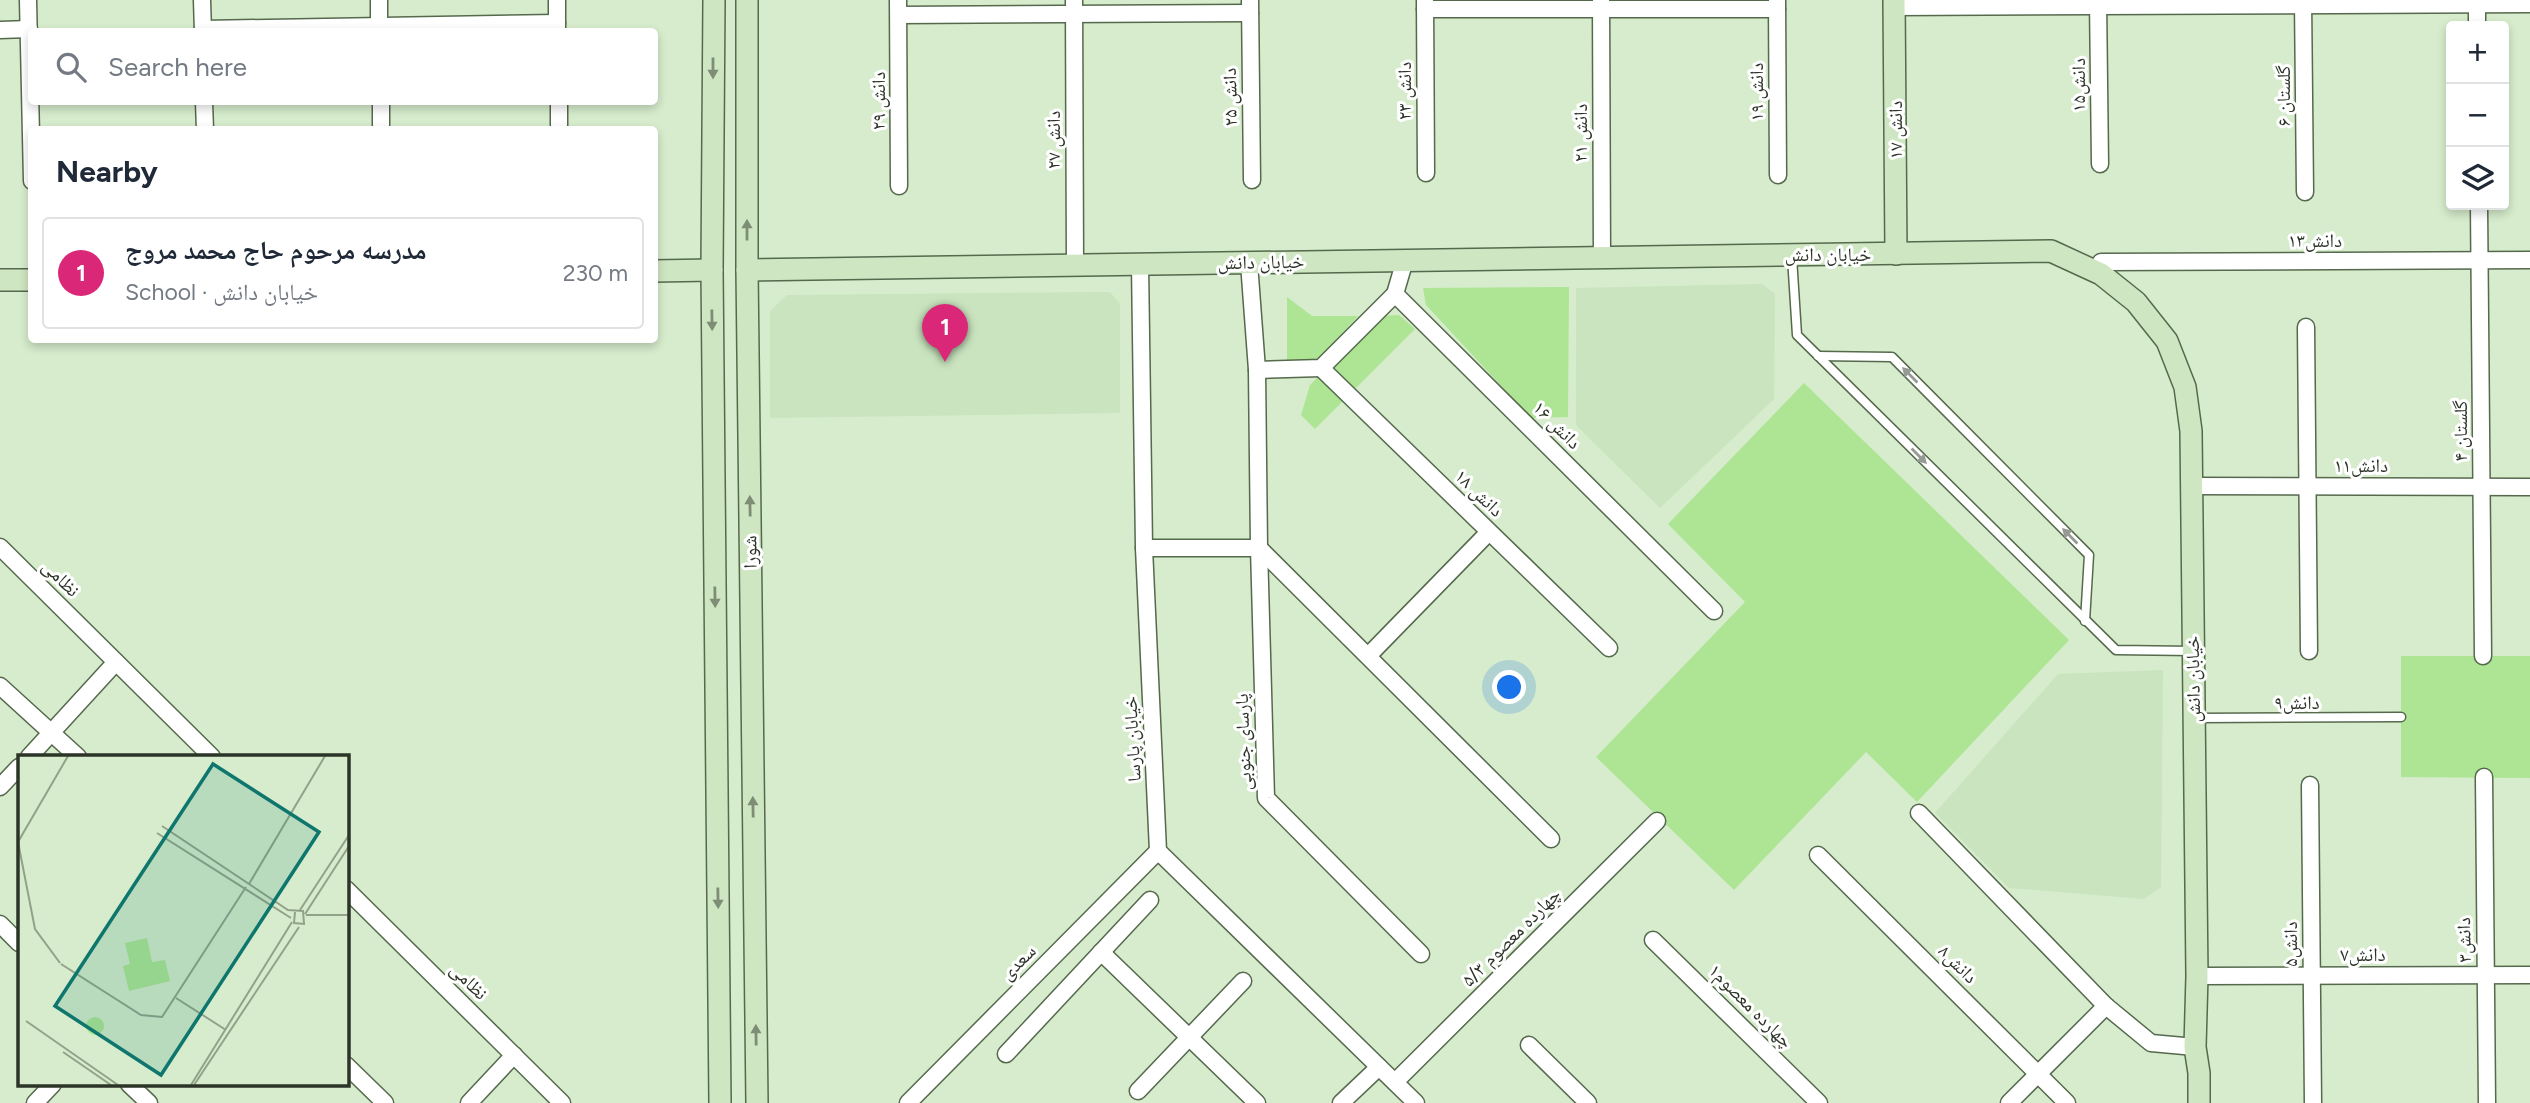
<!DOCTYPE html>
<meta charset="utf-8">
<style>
:root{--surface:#fff;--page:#f2f2f3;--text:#1f2937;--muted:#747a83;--line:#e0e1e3;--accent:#db2777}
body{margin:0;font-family:Figtree,"Noto Naskh Arabic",sans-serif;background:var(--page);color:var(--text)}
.controls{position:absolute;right:21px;top:21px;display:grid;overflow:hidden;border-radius:7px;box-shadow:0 4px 10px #0003}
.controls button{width:63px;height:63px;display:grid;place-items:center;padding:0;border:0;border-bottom:2px solid var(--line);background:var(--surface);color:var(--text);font:35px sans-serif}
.you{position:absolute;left:1510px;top:688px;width:24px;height:24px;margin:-18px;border:5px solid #fff;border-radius:50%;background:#1a73e8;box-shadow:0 0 0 10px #1a73e833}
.badge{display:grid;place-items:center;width:46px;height:46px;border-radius:50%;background:var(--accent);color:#fff;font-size:23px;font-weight:700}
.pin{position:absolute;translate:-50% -58px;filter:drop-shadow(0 2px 4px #0008)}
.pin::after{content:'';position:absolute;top:37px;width:24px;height:21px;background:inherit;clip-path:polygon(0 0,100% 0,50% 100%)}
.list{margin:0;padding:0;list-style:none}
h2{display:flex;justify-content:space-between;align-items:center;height:91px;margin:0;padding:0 28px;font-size:30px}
h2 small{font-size:23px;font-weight:400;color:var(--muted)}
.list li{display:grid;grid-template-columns:46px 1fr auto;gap:21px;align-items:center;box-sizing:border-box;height:112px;margin:0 14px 14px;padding:0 14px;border:2px solid var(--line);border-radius:7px}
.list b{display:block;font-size:26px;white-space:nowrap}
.list p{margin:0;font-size:23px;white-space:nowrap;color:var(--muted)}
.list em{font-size:23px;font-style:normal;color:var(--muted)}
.icon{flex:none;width:38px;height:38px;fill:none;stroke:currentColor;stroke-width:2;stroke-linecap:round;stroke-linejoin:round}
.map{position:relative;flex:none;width:2530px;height:1103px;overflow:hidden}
.search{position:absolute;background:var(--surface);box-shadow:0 4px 10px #0003;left:28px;top:28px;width:630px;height:77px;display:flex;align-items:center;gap:18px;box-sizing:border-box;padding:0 24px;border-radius:7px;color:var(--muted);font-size:26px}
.panel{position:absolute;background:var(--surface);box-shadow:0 4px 10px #0003;left:28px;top:126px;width:630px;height:217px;border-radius:7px}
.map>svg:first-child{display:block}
</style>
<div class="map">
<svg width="2530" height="1103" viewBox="0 0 2530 1103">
<rect width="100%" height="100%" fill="#d6eccc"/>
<!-- built -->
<g fill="#c9e4be">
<path d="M1762,284l13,10 -1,105 -114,109 -84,-83v-137z"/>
<path d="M1110,292l10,12v109l-350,5v-107l17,-16z"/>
<path d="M2163,670l-2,217 -17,12 -135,-11 -74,-75 123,-139z"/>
</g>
<!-- green -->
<g fill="#ade594">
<path d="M1569,287l-1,130 -37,1 -105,-113 -3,-17z"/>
<path d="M1287,297l25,19h46l-40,44 -31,1z"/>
<path d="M1399,315l16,14 -100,100 -14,-14 9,-30 68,-69z"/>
<path d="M1804,383l265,257 -152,162 -51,-50 -132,138 -138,-133 149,-155 -77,-78z"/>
<path d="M2401,656h129v122l-129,-1z"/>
</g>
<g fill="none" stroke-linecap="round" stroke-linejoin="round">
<!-- lane casing -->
<g stroke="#55694d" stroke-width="11">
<g id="lane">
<path d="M1792,257l5,78 319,315 77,1"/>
<path d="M1818,356l74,1 197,198 -4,66"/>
<path d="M2197,718l204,-1"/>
</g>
</g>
<!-- street casing -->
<g stroke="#55694d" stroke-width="19">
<g id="street">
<path d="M28,0l4,181"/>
<path d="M202,0l1,32"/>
<path d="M379,0v32"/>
<path d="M557,0v32"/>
<path d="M898,0l1,186"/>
<path d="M1074,0l1,265"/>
<path d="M1250,0l2,180"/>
<path d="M1601,0l1,258"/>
<path d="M1777,0l1,175"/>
<path d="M2098,0l2,164"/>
<path d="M2303,0l2,192"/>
<path d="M2477,0v26"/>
<path d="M1425,1l1,172"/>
<path d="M1894,7l636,-3"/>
<path d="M1425,9h352"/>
<path d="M899,15l351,-2"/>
<path d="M203,29l354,-6"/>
<path d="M0,30l29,-1"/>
<path d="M204,102l1,28"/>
<path d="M381,102v28"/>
<path d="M559,102v28"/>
<path d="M2479,205l4,451"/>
<path d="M1405,260l-10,34 319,317"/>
<path d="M2101,262l429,-2"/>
<path d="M1249,263l8,107 2,178 7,250 155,156"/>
<path d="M1140,264l4,284 14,303 258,252"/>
<path d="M2306,327l3,324"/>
<path d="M1321,368l288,280"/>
<path d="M1257,370l64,-2 74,-74"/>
<path d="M2191,486l339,1"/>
<path d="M0,547l212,210"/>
<path d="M1144,548h115l292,291"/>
<path d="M1368,656l121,-124"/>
<path d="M0,686l78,71"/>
<path d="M29,757l87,-95"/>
<path d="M2484,777l3,326"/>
<path d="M2310,785l3,318"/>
<path d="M0,787l19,-20"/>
<path d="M1919,813l187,193 45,37 44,4"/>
<path d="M1818,855l249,248"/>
<path d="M346,889l216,214"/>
<path d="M0,924l19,19"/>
<path d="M1653,940l166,163"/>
<path d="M1101,952l156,151"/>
<path d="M2197,976l333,-1"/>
<path d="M1529,1045l59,58"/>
<path d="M1006,1054l144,-154"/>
<path d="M346,1065l39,38"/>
<path d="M1395,1082l262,-261"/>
<path d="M129,1084l20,19"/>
<path d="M1138,1091l105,-110"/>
<path d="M35,1103l18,-19"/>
<path d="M469,1103l45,-48"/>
<path d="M908,1103l250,-252"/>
<path d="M1341,1103l38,-36"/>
<path d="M2009,1103l97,-97"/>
</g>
</g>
<!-- secondary casing -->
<g stroke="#55694d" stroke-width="24">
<g id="secondary">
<path d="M714,0l-2,270 8,833"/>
<path d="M747,0v270l10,833"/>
<path d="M1894,0l2,254"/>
<path d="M747,270l1304,-19 50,23 35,28 31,39 18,46 6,44 6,545 -2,71 4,26v30"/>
<path d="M654,271l58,-1"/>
<path d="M0,280h32"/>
</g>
</g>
<!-- lane -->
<use href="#lane" stroke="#fff" stroke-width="8"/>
<!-- street -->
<use href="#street" stroke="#fff" stroke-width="16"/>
<!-- secondary -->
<use href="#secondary" stroke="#cfe6c2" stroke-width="21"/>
</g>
<!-- one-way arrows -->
<defs><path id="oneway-solid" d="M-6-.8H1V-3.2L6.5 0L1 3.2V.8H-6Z" transform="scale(1.75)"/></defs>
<g fill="#7e8d75">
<use href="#oneway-solid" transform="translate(713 68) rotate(90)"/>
<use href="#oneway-solid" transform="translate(747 230) rotate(-90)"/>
<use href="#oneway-solid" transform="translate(712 320) rotate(89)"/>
<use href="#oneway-solid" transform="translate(750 506) rotate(-91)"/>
<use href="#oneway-solid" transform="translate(715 597) rotate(89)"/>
<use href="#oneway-solid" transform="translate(753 807) rotate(-91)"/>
<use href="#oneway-solid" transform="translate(718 898) rotate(89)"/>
<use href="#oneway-solid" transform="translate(756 1035) rotate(-91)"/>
</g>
<g fill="#969a94">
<use href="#oneway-solid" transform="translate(1910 375) rotate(-135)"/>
<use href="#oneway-solid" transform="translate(1919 456) rotate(45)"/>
<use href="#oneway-solid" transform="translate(2070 536) rotate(-135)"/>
</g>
<g text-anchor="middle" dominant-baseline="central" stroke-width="6" stroke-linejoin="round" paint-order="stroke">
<!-- street labels -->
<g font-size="19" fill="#2c3428" stroke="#fff">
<text transform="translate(2078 85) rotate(-90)">دانش۱۵</text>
<text transform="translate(1404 91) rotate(-90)">دانش ۲۳</text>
<text transform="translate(1756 92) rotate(-90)">دانش ۱۹</text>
<text transform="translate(2283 96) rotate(-90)">گلستان ۶</text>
<text transform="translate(1230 97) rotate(-91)">دانش ۲۵</text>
<text transform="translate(878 101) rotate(-90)">دانش ۲۹</text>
<text transform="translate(1895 130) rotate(-90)">دانش ۱۷</text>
<text transform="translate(1580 133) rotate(-90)">دانش ۲۱</text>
<text transform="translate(1053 140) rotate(-90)">دانش ۲۷</text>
<text x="2315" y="240">دانش۱۳</text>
<text x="1828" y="254">خیابان دانش</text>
<text transform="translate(1261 262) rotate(-1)">خیابان دانش</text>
<text transform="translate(1557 425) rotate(45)">دانش ۱۶</text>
<text transform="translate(2460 431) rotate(-90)">گلستان ۴</text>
<text x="2361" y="465">دانش۱۱</text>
<text transform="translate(1479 493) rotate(44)">دانش ۱۸</text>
<text transform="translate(750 552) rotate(-91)">شورا</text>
<text transform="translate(61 578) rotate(45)">نظامی</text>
<text transform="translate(2193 679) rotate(-91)">خیابان دانش</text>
<text x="2297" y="702">دانش۹</text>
<text transform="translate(1132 739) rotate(-93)">خیابان پارسا</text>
<text transform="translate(1243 742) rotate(-92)">پارسای جنوبی</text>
<text transform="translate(1511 937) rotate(-45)">چهارده معصوم ۵/۳</text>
<text transform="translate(2464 940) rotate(-91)">دانش۳</text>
<text transform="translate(2290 944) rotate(-90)">دانش۵</text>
<text x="2363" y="954">دانش۷</text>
<text transform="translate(1018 962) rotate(-45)">سعدی</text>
<text transform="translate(1958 964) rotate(45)">دانش۸</text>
<text transform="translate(469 981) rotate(45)">نظامی</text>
<text transform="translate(1751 1006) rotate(45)">چهارده معصوم۱</text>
</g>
</g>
<!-- overview -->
<g transform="translate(18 755)">
<rect width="331" height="331" fill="#d6eccc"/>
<path d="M129,183l5,24 13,-2 5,21 -41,10 -6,-25 7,-2 -5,-21zM68 271a9 9 0 1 1 18 0a9 9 0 1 1-18 0Z" fill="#ade594"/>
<path fill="none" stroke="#92a28a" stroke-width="2" d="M144,71l126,84 15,1 1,13 -10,-1 1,-11M139,78l134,85M231,129l76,-128M282,155l49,-75M287,159l44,-68M288,160h43M42,208l-25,-34 -17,-87 50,-86M43,209l80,51 21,2 84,-130M158,243l50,32M8,266l92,64M45,297l48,33M173,330l101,-163M176,330l105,-158"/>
<path fill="#0f766e" fill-opacity="0.15" stroke="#0f766e" stroke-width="3.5" d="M195,9l106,68 -158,243 -106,-69z"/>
<rect width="331" height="331" fill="none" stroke="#2c3428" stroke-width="3.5"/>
</g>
</svg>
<div class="controls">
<button>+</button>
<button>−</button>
<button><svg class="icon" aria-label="layers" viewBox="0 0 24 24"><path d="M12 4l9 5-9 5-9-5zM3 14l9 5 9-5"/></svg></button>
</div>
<div class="you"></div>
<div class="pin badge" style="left:945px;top:362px">1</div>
<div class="search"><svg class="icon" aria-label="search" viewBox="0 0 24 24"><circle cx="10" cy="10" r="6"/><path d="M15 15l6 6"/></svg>Search here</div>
<section class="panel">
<h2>Nearby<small></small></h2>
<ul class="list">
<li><span class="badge">1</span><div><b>مدرسه مرحوم حاج محمد مروج</b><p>School · خیابان دانش</p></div><em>230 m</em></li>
</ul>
</section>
</div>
